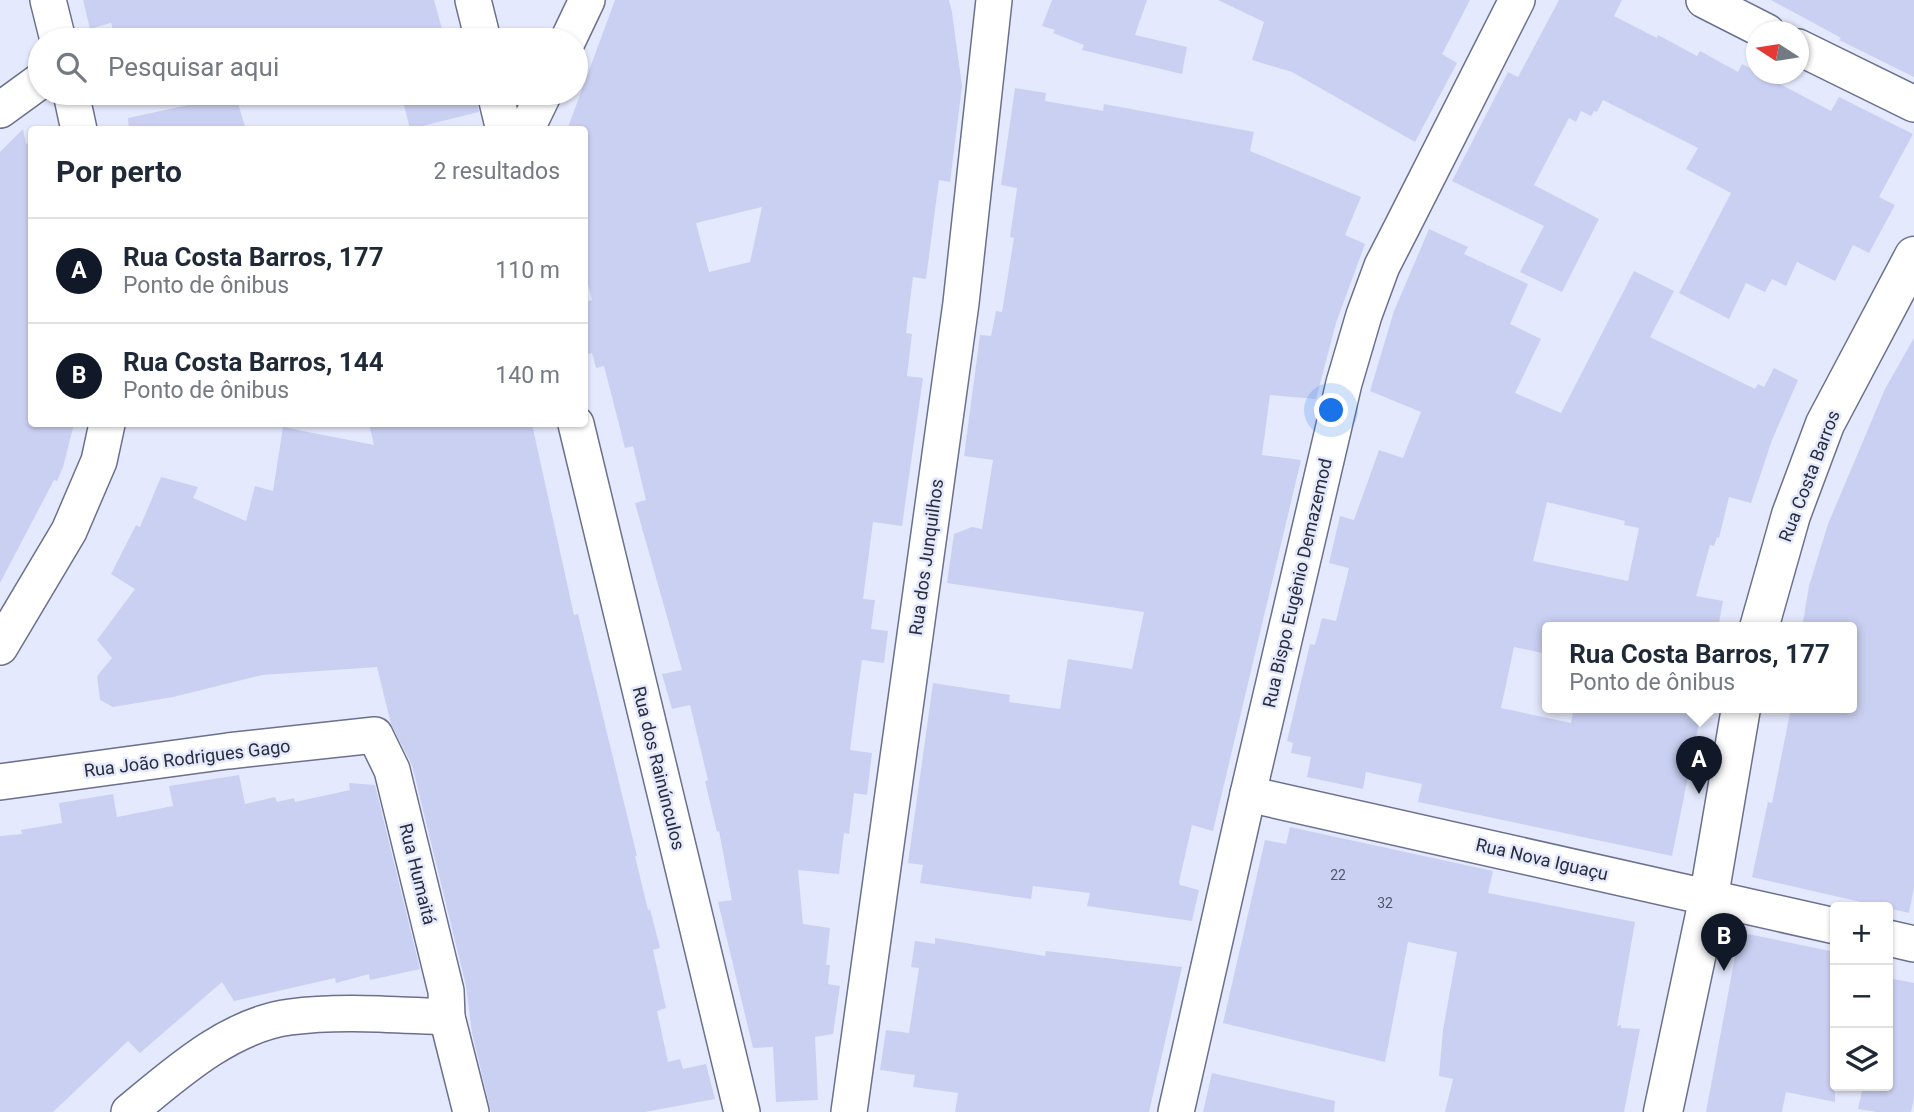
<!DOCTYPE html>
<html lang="pt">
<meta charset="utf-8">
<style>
:root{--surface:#fff;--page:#f2f2f3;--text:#1f2937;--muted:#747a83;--line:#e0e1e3;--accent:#111827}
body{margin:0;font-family:Roboto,sans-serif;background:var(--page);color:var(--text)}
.controls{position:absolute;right:21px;bottom:21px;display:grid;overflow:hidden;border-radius:7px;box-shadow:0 2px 5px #0004}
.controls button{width:63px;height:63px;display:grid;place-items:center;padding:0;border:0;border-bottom:2px solid var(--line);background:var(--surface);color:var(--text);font:35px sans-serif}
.compass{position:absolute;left:1746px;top:21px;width:63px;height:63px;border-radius:50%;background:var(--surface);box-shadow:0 2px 5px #0004;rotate:282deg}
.you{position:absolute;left:1332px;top:411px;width:24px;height:24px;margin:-18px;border:5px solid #fff;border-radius:50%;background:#1a73e8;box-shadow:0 0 0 10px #1a73e833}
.badge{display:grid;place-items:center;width:46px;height:46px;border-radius:50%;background:var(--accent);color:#fff;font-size:23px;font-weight:700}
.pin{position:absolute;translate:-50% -58px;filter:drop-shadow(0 2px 4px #0008)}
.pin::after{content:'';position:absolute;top:37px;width:24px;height:21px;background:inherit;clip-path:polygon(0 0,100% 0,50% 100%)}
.popup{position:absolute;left:1542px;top:622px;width:315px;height:91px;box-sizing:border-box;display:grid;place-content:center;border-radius:7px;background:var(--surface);filter:drop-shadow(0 2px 5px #0005);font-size:23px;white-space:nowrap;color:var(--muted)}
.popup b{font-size:26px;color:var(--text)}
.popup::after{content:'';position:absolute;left:50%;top:100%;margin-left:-14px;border:14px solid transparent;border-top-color:var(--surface)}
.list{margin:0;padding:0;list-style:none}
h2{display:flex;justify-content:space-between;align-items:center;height:91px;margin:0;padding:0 28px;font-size:30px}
h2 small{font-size:23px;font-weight:400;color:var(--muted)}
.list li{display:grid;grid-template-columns:46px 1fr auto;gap:21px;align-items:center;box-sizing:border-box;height:105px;padding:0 28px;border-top:2px solid var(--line)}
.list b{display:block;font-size:26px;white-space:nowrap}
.list p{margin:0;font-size:23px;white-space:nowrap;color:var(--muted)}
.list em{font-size:23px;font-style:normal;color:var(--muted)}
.icon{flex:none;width:38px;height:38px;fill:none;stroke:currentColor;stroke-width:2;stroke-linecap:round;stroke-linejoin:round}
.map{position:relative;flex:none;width:1914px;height:1112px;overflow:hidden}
.search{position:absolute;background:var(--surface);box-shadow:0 2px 5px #0004;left:28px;top:28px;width:560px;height:77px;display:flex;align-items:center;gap:18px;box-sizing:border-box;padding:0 24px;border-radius:38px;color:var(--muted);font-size:26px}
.panel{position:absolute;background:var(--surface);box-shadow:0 2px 5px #0004;left:28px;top:126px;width:560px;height:301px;border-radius:7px}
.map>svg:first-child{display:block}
</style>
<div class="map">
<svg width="1914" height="1112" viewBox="0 0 1914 1112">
<rect width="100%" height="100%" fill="#e5e9fd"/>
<!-- building -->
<g fill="#cad0f2" fill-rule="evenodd">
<path d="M83,0h351l11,40h-329l-5,-17 -21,6z"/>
<path d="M615,0h334l3,12 10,74 -12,96 -11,-2 -13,99 -13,-2 -7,56 6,1 -5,42 16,2 -21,148 -29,-4 -10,77 12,1 -4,29 17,2 -4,32 -22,-3 -5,36 -7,54 22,3 -5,42 -13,-2 -5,41 -5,-1 -5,41 -41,-4 5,54 27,4 -4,37h4l-2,19 12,2 -7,48 -18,3 3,63 -42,2 -3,-55 -20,1 -35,-146 14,-2 -13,-69 -2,1 -12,-51 3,-1 -18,-75 -18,4 -10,-35 20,-4 -47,-167 11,-3 -13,-54 -8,2 -21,-82 -8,2 -4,-15 -8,2v-53l8,-2 -8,-31v-139h-17zM762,207l-12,55 -41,10 -13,-49z"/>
<path d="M1052,0h95l-12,35 52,12 -5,27 -100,-24 2,-5 -31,-12 2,-3 -13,-4z"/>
<path d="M1218,0h252l-28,54 15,9 -42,79 -123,-70 -40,-12 12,-38z"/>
<path d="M1559,0h63l-8,16 43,22 1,-3 39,21 3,-5 38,21 4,-8 89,47 8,-14 74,37 -34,63 16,8 -26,48 -16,-8 -18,36 -38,-19 -11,24 -14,-7 -7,13 -19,-9 -17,36 -50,-26 52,-100 -45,-24 12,-21 -95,-48 -6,12 -3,-1 -3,5 -10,-5 -5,11 -7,-4 -35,67 65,34 -37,73 -42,-20 24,-46 -92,-45 56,-109 10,5z"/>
<path d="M1771,0h143v77l-75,-37 2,-2z"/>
<path d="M1015,88l31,5 -1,8 58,10 1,-7 150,28 -4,19 111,46 -16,38 20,9 -29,79 -20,76 -46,-4 -8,60 39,5 -88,371 -21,-6 -13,57 1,3 19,5 -7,31 -105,-15 3,-13 -57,-7 -2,13 -111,-16 3,-18 -15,-2 25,-180 77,12 -1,7 51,7 8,-50 64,10 12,-57 -197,-29 7,-49 18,-7 10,2 11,-69 -29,-4 16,-121 11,1 5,-25 6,1 12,-74 -4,-1 7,-49 -16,-3z"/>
<path d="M200,93h35l11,37h-117l-1,-12 74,-16z"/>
<path d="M417,93h58l4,19 -69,17 -8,-32z"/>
<path d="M23,129l3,15 6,-2v282h42l-11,43 -6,14 -3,-1 -54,103v-431z"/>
<path d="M1429,229l39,18 -4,7 64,30 -18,40 31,15 -26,54 46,20 73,-142 40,20 -24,46 105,52 3,-5 6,3 10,-19 24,12 -26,60 -21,63 -22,-6 -10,41 -2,-1 -3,9 -4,-1 -14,51 27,5 -5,27h-171v26l-33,-7 -13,61 70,15 3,-15h128l-30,148 -254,-54 4,-18 -56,-12 -3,17 -56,-12 4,-20 -20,-4 2,-10 -6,-2 23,-97 5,1 7,-27 14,3 13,-53 -20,-5 11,-47 14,4 25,-70 24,8 18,-46 -51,-21 24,-80zM1547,502l78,19 -1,4 15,3 -11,53 -95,-20z"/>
<path d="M1914,338v550l-5,25 -157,-36 16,-75 4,1 19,-95h60v-80h-49l7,-42 19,-62 57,-135z"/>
<path d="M369,424h163l42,191 4,-1 59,242h-2l13,54 2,-1 10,39 -7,2 13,58 -9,3 11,51 12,-3 3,10 23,-5 9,35 -70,13h-154l-19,-79 -6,-47 -54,-221 -21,-41 -14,-57 -115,8 -89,22 -60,10 -13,-7 -3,-24 15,-18 -15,-18 38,-51 -24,-15 25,-49 4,2 21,-50 37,10 -5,11 53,23 9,-35 18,5 10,-64 91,18z"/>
<path d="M239,775l6,29 30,-7 2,5 17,-4 1,4 55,-12 -1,-7 26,2 45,184 -50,11 -1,-6 -33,9 -1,-5 -101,23 -12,-19 -82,71 -12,-12 -75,71h-53v-276l22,-2 -1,-4 41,-7 -3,-20 54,-9 4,23 56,-11 -4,-20z"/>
<path d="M1290,827l203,44 -5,22 147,29 -18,104 4,-1v3l19,1 -16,83h-179l8,-33 -14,-3 4,-46 14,-78 -49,-10 -23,120 -162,-39 42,-183 21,4z"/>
<path d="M1748,934l87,18v150l-49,-10 -4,20h-76l31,-166z"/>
<path d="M935,938l110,18 1,-5 136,16 -33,145h-194l3,-19 -45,-6 2,-12 -35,-5 6,-40 23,3 10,-65 -8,-1 4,-26 20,3z"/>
<path d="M1888,978l26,5v115l-3,14h-35l-18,-3 5,-23h25z"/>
<path d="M1212,1073l123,28 -1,11h-131z"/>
</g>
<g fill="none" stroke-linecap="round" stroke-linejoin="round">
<!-- street casing -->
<g stroke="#6a708e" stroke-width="38">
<g id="street">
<path d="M48,0l10,40"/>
<path d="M473,0l10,40"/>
<path d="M1704,0l63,32"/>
<path d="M568,40l19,-40"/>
<path d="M1798,47l116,57"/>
<path d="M71,93l8,37"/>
<path d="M495,93l9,37"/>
<path d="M0,110l40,-29"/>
<path d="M526,130l18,-37"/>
<path d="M576,424l166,688"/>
<path d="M0,647l69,-116 30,-70 8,-37"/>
<path d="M0,782l228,-31 147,-16 17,35 54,221 1,26 24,95"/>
<path d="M1248,794l587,132"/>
<path d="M1888,938l26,6"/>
<path d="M129,1112c46,-38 100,-87 161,-95 51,-7 105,-2 157,0"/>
<path d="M849,1112l112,-809 33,-303"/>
<path d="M1176,1112l72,-318 96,-411 20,-68 18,-49 20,-39 115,-227"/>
</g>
</g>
<!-- secondary casing -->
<g stroke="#6a708e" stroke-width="41">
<g id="secondary">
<path d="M1759,628l32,-113 34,-91 89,-168"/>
<path d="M1663,1112l46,-216 32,-188"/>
</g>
</g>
<!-- street -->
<use href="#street" stroke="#fff" stroke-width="35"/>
<!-- secondary -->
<use href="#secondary" stroke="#fff" stroke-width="38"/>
</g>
<g text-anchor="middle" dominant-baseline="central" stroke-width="5" stroke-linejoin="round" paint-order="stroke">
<!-- number labels -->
<g font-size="14" fill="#525668">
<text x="1338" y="875">22</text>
<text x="1385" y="903">32</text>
</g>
<!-- street labels -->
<g font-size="18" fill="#2a2d3a" stroke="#e5e9fd">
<text transform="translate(1809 476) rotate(-69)">Rua Costa Barros</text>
<text transform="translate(926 557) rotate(-82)">Rua dos Junquilhos</text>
<text transform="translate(1297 583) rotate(-77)">Rua Bispo Eugênio Demazemod</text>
<text transform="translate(187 758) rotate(-7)">Rua João Rodrigues Gago</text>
<text transform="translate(659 768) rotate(76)">Rua dos Rainúnculos</text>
<text transform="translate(1542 859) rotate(13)">Rua Nova Iguaçu</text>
<text transform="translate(418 874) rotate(76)">Rua Humaitá</text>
</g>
</g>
</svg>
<div class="controls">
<button>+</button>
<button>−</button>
<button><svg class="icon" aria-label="layers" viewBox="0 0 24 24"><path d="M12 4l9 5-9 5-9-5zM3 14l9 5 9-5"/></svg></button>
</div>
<svg class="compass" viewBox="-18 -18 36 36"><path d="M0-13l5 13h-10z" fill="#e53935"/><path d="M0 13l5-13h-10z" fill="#747a83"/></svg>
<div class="you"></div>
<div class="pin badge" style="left:1699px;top:794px">A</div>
<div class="popup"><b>Rua Costa Barros, 177</b>Ponto de ônibus</div>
<div class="pin badge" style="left:1724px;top:971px">B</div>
<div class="search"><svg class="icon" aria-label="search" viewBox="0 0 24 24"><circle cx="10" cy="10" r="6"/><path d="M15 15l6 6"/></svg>Pesquisar aqui</div>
<section class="panel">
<h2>Por perto<small>2 resultados</small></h2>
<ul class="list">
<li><span class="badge">A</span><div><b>Rua Costa Barros, 177</b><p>Ponto de ônibus</p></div><em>110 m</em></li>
<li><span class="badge">B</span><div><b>Rua Costa Barros, 144</b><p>Ponto de ônibus</p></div><em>140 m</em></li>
</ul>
</section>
</div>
